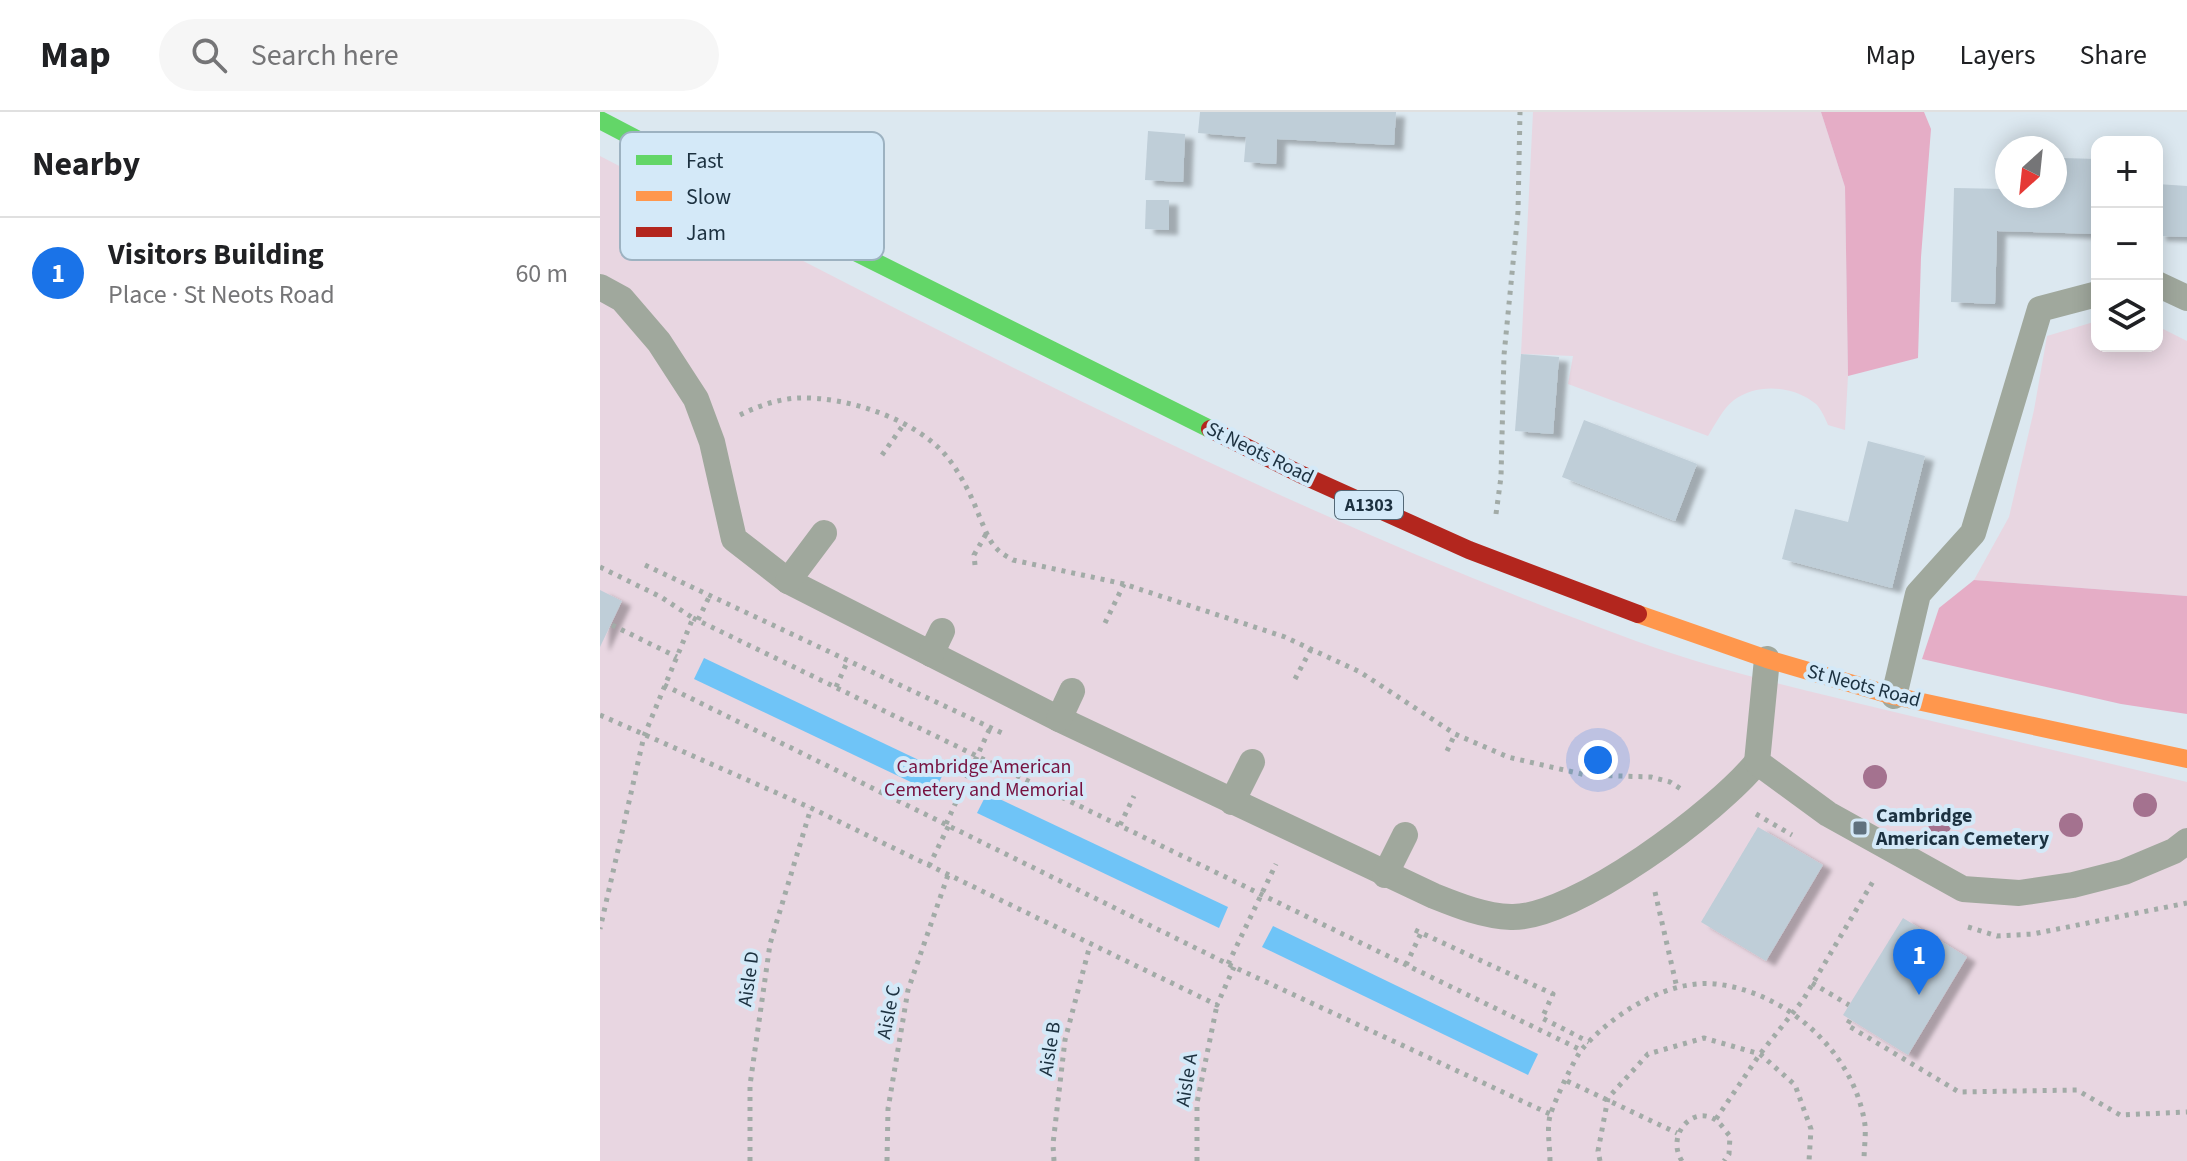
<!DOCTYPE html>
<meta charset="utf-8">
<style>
:root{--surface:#fff;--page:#f6f6f6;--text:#202124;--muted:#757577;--line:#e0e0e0;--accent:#1a73e8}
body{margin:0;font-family:"Source Sans 3",sans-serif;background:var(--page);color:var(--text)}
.controls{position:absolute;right:24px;top:24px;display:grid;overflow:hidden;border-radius:16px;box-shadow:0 4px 20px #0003}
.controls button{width:72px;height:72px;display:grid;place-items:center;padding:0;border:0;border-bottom:2px solid var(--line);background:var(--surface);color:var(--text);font:40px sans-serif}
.compass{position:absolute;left:1395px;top:24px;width:72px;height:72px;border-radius:50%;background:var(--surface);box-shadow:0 4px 20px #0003;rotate:207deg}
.you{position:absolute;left:998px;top:648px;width:28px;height:28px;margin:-20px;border:6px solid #fff;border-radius:50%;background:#1a73e8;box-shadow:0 0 0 12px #1a73e833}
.badge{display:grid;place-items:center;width:52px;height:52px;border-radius:50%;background:var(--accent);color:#fff;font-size:26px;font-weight:700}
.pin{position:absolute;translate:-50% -66px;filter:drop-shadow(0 2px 4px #0008)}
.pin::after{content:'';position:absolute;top:42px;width:28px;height:24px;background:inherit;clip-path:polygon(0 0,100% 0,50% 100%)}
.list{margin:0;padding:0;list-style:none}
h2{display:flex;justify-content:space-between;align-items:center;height:104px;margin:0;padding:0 32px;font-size:34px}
h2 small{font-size:26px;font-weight:400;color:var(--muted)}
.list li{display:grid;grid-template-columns:52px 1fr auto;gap:24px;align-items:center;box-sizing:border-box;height:112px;padding:0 32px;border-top:2px solid var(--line)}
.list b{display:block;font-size:30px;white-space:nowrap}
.list p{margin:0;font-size:26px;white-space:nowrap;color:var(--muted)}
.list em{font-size:26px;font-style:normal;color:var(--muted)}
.icon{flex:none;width:44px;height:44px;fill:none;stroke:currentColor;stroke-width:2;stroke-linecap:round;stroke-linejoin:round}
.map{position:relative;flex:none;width:1587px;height:1049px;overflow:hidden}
header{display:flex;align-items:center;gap:48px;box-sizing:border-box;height:112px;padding:0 40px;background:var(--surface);border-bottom:2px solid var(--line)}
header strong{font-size:38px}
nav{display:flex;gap:44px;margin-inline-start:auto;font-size:28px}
.search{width:560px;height:72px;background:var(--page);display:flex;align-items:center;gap:20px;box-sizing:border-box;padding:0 28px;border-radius:44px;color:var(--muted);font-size:30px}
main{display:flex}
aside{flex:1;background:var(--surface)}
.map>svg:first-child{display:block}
</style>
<header>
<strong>Map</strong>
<div class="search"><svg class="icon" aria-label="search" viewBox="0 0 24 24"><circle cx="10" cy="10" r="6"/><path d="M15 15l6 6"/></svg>Search here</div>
<nav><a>Map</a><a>Layers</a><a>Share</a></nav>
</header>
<main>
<aside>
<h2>Nearby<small></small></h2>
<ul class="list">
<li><span class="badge">1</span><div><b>Visitors Building</b><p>Place · St Neots Road</p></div><em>60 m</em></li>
</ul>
</aside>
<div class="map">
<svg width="1587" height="1049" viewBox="0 0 1587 1049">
<defs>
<filter id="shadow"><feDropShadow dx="9" dy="5" stdDeviation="2" flood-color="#0004"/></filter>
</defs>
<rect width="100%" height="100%" fill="#dce8f0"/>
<!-- green -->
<g fill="#e8d6e1">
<path d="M933,0h288l24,75 3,189 -3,54 -17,-5c-3,-7 -7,-16 -12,-21 -23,-19 -59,-21 -82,-4 -11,8 -19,25 -26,36l-140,-52 5,-28 -52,-2z"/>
<path d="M0,44c339,175 677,355 1036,485 82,30 166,48 250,69 100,24 201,48 301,72v379h-1587z"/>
<path d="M1497,209v25h60v-20l30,15v255l-213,-16 35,-63 25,-107 13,-74z"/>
</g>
<!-- forest -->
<g fill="#e5adc6">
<path d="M1221,0h103l7,17 -10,128 -3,101 -70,18 -3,-189z"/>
<path d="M1374,468l213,16v118l-66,-10 -199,-45 17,-51z"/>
</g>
<!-- water -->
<g fill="#6fc4f7">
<path d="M104,546l240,114 -10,21 -240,-114z"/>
<path d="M387,681l241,114 -9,21 -242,-115z"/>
<path d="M673,814l265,128 -10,21 -266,-128z"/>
</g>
<!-- building -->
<g fill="#bfced8" filter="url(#shadow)">
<path d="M600,0h196l-2,33 -117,-6 -1,25 -32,-2 2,-25 -48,-4z"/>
<path d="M548,19l37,3 -2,48 -38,-2z"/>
<path d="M1462,46l35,1v75l-100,-3 -2,73 -44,-2 3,-114 53,1v7h48v-5h6z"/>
<path d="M1557,72l30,2v51l-30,-1z"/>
<path d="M546,88h23v30l-24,-1z"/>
<path d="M921,242l38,3 -6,77 -38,-3z"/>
<path d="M984,308l113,44 -22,57 -113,-44z"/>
<path d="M1268,329l57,15 -33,132 -110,-29 13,-50 53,13z"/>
<path d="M0,478l22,11 -22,46z"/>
<path d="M1158,715l65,38 -57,96 -65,-39z"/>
<path d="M1303,806l64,39 -59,98 -65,-40z"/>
</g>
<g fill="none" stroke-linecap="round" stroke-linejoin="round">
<!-- path -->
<g stroke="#a2aba7" stroke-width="5" stroke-dasharray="4 6" stroke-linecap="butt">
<path d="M140,303c18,-9 38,-16 58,-17 49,-2 120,22 150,60 14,18 24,39 32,60 5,11 9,24 18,32 4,4 10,7 15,10l111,24 161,53 75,35 95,62 53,23 78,18 65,2 19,5 11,7"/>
<path d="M282,343l22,-31"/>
<path d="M896,402l5,-37 3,-122 14,-143 2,-100"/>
<path d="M45,453l357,168"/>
<path d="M375,453l-1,-10 12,-21"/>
<path d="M0,455l61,30 32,21 -49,118 -44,193"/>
<path d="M93,506l888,432"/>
<path d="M98,508l12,-25"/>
<path d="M505,511l19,-39"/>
<path d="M12,513l65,32"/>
<path d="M695,567l16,-30"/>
<path d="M64,573l570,282 316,147"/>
<path d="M236,575l12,-27"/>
<path d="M0,603l211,93 406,197 17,-38"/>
<path d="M847,639l8,-17"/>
<path d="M1156,702l36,21"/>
<path d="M346,712l44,-96"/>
<path d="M520,713l14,-29"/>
<path d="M329,754l20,-41"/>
<path d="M1055,780l22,96"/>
<path d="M1368,815l29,9 36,-2 154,-31"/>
<path d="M815,818l138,64 -11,24 47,24"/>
<path d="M628,852l48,-100"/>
<path d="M806,853l15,-32"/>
<path d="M1212,871l37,22"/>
<path d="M1250,908l-3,5 112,67 118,-2 43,25 67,-3"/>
<path d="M967,969l110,52"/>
<path d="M1116,1007l44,-65 43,-54 72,-122"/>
<path d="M150,1049v-76l20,-141 41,-136"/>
<path d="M287,1049l1,-52 20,-119 40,-115"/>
<path d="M454,1049l-1,-17 12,-104 25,-95"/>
<path d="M597,1049v-58l20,-98"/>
<path d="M950,1049c0,-15 -4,-35 1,-48 4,-13 24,-56 32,-65 31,-35 85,-69 133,-64 71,8 139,69 149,141 1,11 -1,24 -1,36"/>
<path d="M1000,1049l-2,-10 10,-53 40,-44 56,-16 56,16 35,31 16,44 -2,32"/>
<path d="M1082,1049c-17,-26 12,-58 35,-40 5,4 9,11 13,15l-1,18 -5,7"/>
</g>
<!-- lane -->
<g stroke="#a0a89d" stroke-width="26">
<path d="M1557,172l30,14"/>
<path d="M0,175l22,12 37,43 37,57 16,43 22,97 54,42 271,138 375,177c25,10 50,20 77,21 63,2 208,-107 246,-155"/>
<path d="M188,469l36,-48"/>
<path d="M331,542l11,-23"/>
<path d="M1167,547l-10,103 71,52 135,75 56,4 54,-8 51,-13 50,-21 13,-10"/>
<path d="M1294,584l24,-102 55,-61 67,-224 57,-15"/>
<path d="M459,607l13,-28"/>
<path d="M632,690l20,-40"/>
<path d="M785,763l20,-40"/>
</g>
<!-- fast -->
<path stroke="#63d668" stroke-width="18" d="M0,8l201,105 409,204"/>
<!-- slow -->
<path stroke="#ff974d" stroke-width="18" d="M1038,502l129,45 127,37 293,63"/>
<!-- jam -->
<path stroke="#b3261e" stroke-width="18" d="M610,317l90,45 169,76 169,64"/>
</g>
<!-- trees -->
<g fill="#a4728f">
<circle cx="1275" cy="665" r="12"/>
<circle cx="1545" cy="693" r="12"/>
<circle cx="1340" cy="711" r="12"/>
<circle cx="1471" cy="713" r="12"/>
</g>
<!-- markers -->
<rect fill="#5f717e" stroke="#d4e9f8" stroke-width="3" x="1252" y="708" width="16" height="16" rx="4"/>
<g text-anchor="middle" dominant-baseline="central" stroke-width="8" stroke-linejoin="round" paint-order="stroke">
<!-- shield labels -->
<rect fill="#d4e9f8" stroke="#536877" stroke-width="2" x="735" y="379" width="68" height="28" rx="6"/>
<g font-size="18" font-weight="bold" fill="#1c3140">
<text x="769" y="393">A1303</text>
</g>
<!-- street labels -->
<g font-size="20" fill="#1c3140" stroke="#d4e9f8">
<text transform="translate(660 341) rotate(26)">St Neots Road</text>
<text transform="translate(1264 574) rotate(15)">St Neots Road</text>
<text transform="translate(149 867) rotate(-82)">Aisle D</text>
<text transform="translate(289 900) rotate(-79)">Aisle C</text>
<text transform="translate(450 937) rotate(-81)">Aisle B</text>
<text transform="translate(587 968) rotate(-81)">Aisle A</text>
</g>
<!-- park labels -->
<g font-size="20" fill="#771240" stroke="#d4e9f8">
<text x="384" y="655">Cambridge American<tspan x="384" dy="23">Cemetery and Memorial</tspan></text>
</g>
<!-- poi labels -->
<g font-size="20" font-weight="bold" fill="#1c3140" stroke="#d4e9f8" text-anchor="start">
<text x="1276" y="704">Cambridge<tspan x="1276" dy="23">American Cemetery</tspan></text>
</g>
</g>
<!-- legend -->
<rect x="20" y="20" width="264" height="128" rx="12" fill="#d4e9f8" stroke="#9db2c1" stroke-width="2"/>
<rect x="36" y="43" width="36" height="10" fill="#63d668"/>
<rect x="36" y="79" width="36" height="10" fill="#ff974d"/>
<rect x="36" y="115" width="36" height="10" fill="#b3261e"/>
<g font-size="22" fill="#1c3140">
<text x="86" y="56">Fast</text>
<text x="86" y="92">Slow</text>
<text x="86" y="128">Jam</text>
</g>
</svg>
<div class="controls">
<button>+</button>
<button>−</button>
<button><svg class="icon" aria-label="layers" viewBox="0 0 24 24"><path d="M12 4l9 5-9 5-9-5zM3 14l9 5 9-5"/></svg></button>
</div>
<svg class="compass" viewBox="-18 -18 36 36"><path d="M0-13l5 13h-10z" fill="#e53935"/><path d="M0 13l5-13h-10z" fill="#757577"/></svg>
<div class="you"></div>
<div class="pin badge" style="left:1319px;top:883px">1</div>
</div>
</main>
